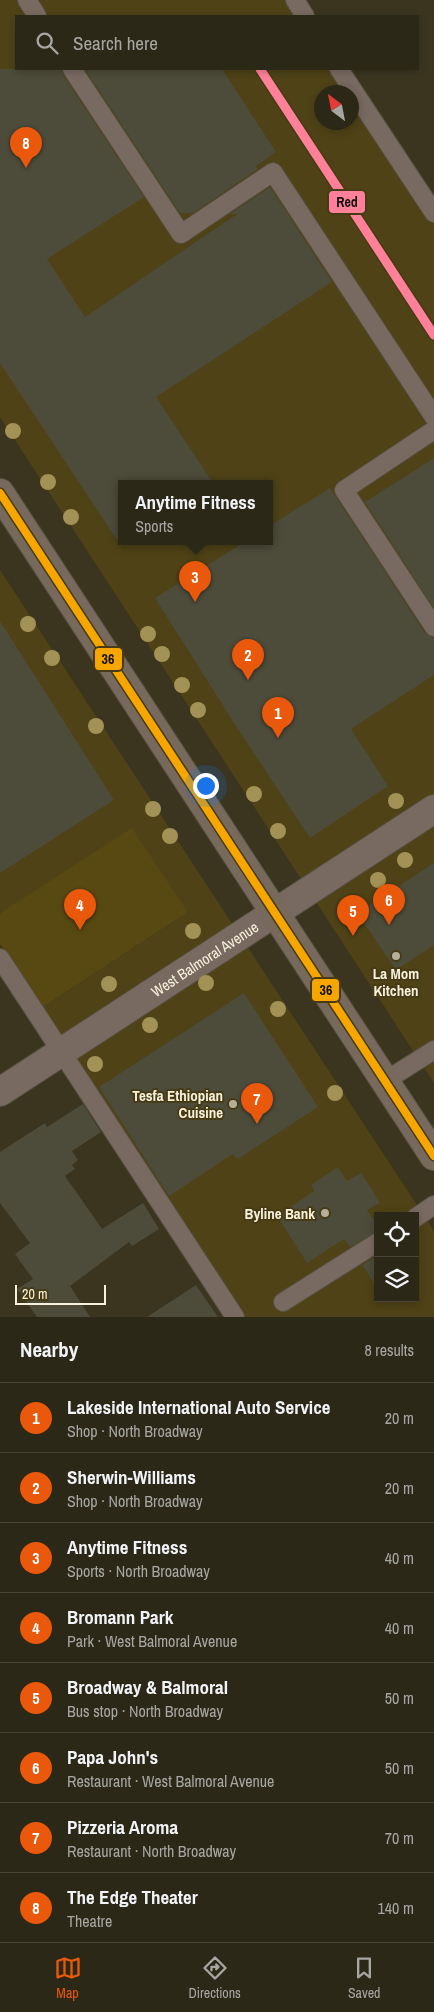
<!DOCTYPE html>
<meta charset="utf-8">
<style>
:root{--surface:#2c2818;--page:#343021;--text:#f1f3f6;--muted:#a6a6a2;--line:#484437;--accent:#ea580c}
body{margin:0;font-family:"Archivo Narrow",sans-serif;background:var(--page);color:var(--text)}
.controls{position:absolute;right:15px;bottom:15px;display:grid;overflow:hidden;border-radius:0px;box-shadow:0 2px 8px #0003}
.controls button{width:45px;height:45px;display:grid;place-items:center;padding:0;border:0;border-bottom:1px solid var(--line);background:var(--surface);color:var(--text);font:25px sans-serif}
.compass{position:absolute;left:314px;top:85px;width:45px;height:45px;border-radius:50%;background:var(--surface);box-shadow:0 2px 8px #0003;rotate:328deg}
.scale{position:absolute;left:15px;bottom:12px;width:91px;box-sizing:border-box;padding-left:5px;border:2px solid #f7f1dc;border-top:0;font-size:14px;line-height:18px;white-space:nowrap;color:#f7f1dc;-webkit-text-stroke:4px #463b15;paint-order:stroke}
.you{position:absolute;left:205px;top:785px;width:18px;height:18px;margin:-12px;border:4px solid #fff;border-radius:50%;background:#1a73e8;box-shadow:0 0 0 8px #1a73e833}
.badge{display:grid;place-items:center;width:32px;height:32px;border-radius:50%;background:var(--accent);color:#fff;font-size:16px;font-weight:700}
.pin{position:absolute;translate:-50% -41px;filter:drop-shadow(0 1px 2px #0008)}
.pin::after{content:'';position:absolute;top:26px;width:18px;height:15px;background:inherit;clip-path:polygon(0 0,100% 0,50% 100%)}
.popup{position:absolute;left:118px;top:480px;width:155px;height:65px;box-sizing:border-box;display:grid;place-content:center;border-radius:0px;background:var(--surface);filter:drop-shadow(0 1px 4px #0005);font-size:16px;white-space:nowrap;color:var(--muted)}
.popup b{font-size:19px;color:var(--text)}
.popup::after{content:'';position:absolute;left:50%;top:100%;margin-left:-10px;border:10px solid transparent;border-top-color:var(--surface)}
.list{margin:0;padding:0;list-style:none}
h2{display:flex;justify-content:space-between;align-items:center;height:65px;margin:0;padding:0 20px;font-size:21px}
h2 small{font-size:16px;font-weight:400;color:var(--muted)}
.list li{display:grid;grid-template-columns:32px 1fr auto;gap:15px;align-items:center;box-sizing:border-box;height:70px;padding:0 20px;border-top:1px solid var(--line)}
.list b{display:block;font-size:19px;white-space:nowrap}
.list p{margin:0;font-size:16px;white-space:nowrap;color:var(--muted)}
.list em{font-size:16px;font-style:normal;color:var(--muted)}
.icon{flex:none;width:28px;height:28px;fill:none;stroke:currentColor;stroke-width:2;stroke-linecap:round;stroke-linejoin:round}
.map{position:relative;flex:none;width:434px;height:1317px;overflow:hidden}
.search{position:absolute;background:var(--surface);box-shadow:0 2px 8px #0003;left:15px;right:15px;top:15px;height:55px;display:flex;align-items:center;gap:12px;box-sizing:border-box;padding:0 18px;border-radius:0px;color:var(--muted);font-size:19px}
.sheet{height:625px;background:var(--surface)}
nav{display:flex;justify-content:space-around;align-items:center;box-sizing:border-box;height:70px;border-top:1px solid var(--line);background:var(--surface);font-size:14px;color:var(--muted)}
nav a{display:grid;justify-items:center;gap:2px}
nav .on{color:var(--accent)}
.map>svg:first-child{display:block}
</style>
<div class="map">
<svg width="434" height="1317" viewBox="0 0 434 1317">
<rect width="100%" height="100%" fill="#3b3520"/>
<!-- built -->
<g fill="#4e4216" fill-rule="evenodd">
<path d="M0,0h295l10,16h-289v53h323l95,144v870l-434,-666zM322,92h30v30h-30zM121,483h148v58h-148z"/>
<path d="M0,570l434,661v86h-196l-195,-310 145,-95 -188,3zM378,1216h37v82h-37z"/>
</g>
<!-- green -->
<path fill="#584913" d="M132,828l56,84 -145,95 -43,-63v-29l3,-4z"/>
<!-- building -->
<g fill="#4d4b3a">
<path d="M0,69h62l1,6 81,122 -97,62 38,58 152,-103h-7l40,-27 62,95 -176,115 57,86h-92v63l-121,-183z"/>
<path d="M85,69h137l54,83 -20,14 2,3 -65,44h-13z"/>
<path d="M434,458v150l-69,-106z"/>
<path d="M330,488l95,145 9,5v37l-83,54 37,57 -78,52 -76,-115 -79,-125 91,-57h23v-15z"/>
<path d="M0,621l114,179 -114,73z"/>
<path d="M434,863v82l-38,25 -34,-50 3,-12z"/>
<path d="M244,993l74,114 -80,52 -5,-5 -64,42 -70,-109z"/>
<path d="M83,1104l18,28 -29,19 6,9 -6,5 3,4 -10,7 37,53 41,-26 16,26 -27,17 -3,-4 -59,44 20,31h-53l-20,-28 16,-10 -18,-25 15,-11 -30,-40v-51l45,-29 2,4z"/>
<path d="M338,1167l9,14 14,-8 10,15 9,15 -13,7 11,17v4l-28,16 -6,-8 -37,24 -30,-47 37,-25 -3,-6z"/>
<path d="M378,1255v34l-16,-24z"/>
<path d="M196,1285l22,32h-71z"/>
</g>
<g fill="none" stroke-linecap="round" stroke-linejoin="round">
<!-- lane casing -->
<g stroke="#575141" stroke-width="20">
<g id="lane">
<path d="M27,0l10,16"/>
<path d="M295,0l10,16"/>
<path d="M72,69l109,165 92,-62 161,245"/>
<path d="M339,69l95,144"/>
<path d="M434,430l-90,60 90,137"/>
<path d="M0,958l235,359"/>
<path d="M385,1081l49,-31"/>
<path d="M415,1218l19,-13"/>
<path d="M283,1302l95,-60"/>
</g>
</g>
<!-- street casing -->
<g stroke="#575141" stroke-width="30">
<g id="street">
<path id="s1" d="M0,1092l434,-283"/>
</g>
</g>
<!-- primary casing -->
<g stroke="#575141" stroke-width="30">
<path id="primary" d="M0,493l434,663"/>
</g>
<!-- lane -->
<use href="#lane" stroke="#796a61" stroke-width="18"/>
<!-- street -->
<use href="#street" stroke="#796a61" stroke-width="28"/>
<!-- primary -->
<use href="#primary" stroke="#77695c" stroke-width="28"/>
<!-- bus-1 casing -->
<g stroke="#463b15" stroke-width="11">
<path id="bus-1" d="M0,493l434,663"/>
</g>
<!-- bus-1 -->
<use href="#bus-1" stroke="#f7a600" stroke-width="8"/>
<!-- metro-1 casing -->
<g stroke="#463b15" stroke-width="12">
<path id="metro-1" d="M260,69l174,266"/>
</g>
<!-- metro-1 -->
<use href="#metro-1" stroke="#ff8098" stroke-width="9"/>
</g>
<!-- trees -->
<g fill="#a29256">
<circle cx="13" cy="431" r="8"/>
<circle cx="48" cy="482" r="8"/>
<circle cx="71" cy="517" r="8"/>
<circle cx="28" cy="624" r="8"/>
<circle cx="148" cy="634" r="8"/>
<circle cx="162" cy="654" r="8"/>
<circle cx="52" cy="658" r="8"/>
<circle cx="182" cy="685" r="8"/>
<circle cx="198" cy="710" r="8"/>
<circle cx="96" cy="726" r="8"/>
<circle cx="254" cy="794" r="8"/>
<circle cx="396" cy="801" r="8"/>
<circle cx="153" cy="809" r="8"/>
<circle cx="278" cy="831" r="8"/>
<circle cx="170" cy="836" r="8"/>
<circle cx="405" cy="860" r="8"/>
<circle cx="378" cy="880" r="8"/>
<circle cx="193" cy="931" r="8"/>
<circle cx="206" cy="983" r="8"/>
<circle cx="109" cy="984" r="8"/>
<circle cx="278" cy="1009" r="8"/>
<circle cx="150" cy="1025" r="8"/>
<circle cx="95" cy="1064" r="8"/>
<circle cx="335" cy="1093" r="8"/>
</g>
<!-- markers -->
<g fill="#b5af9a" stroke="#463b15" stroke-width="2">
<circle cx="396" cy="956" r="5"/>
<circle cx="233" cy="1104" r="5"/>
<circle cx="325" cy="1213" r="5"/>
</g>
<g text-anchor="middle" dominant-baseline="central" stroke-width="4" stroke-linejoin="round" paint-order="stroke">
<!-- street labels -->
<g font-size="15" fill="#f7f1dc" stroke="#463b15">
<text stroke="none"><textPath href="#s1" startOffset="244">West Balmoral Avenue</textPath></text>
</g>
<!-- poi labels -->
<g font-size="15" font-weight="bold" fill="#f7f1dc" stroke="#463b15" text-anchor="end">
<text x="396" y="973" text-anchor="middle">La Mom<tspan x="396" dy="17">Kitchen</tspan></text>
<text x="223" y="1095">Tesfa Ethiopian<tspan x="223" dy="17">Cuisine</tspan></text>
<text x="315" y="1213">Byline Bank</text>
</g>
</g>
<g stroke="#463b15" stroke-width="2">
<rect x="328" y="190" width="38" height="24" rx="5" fill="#ff8098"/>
<rect x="94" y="647" width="29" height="24" rx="5" fill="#f7a600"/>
<rect x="311" y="978" width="29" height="24" rx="5" fill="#f7a600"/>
</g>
<g font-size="14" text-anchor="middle" font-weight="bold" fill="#111">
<text x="347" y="207">Red</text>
<text x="108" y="664">36</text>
<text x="326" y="995">36</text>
</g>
</svg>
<div class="controls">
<button><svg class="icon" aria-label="locate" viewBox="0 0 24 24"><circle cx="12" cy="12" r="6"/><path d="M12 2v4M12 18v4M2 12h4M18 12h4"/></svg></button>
<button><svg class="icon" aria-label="layers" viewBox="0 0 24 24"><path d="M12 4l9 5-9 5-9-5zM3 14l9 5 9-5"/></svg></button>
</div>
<svg class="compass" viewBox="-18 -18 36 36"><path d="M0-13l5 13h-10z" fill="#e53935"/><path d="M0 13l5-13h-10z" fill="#a6a6a2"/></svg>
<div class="scale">20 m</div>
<div class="you"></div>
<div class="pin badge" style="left:278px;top:738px">1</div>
<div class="pin badge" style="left:248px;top:680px">2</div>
<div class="pin badge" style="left:195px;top:602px">3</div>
<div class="popup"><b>Anytime Fitness</b>Sports</div>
<div class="pin badge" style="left:80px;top:930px">4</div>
<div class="pin badge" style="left:353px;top:936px">5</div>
<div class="pin badge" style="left:389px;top:925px">6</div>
<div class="pin badge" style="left:257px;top:1124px">7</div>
<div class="pin badge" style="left:26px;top:168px">8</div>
<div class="search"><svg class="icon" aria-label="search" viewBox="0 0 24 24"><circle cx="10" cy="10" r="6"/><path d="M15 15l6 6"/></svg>Search here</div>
</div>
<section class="sheet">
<h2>Nearby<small>8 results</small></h2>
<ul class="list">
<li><span class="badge">1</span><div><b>Lakeside International Auto Service</b><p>Shop · North Broadway</p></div><em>20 m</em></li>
<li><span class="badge">2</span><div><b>Sherwin-Williams</b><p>Shop · North Broadway</p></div><em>20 m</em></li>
<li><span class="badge">3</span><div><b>Anytime Fitness</b><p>Sports · North Broadway</p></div><em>40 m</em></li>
<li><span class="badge">4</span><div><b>Bromann Park</b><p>Park · West Balmoral Avenue</p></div><em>40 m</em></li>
<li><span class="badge">5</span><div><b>Broadway &amp; Balmoral</b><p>Bus stop · North Broadway</p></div><em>50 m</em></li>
<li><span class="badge">6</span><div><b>Papa John's</b><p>Restaurant · West Balmoral Avenue</p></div><em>50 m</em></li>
<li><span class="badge">7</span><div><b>Pizzeria Aroma</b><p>Restaurant · North Broadway</p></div><em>70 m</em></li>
<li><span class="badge">8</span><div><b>The Edge Theater</b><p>Theatre</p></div><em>140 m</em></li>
</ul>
</section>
<nav>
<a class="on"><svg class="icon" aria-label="map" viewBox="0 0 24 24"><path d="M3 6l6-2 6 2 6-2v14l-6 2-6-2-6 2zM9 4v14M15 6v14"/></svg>Map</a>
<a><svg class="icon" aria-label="directions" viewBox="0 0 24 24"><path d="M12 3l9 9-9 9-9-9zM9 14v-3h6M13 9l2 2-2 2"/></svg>Directions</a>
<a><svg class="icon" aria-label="saved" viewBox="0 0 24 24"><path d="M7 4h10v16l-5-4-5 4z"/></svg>Saved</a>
</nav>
